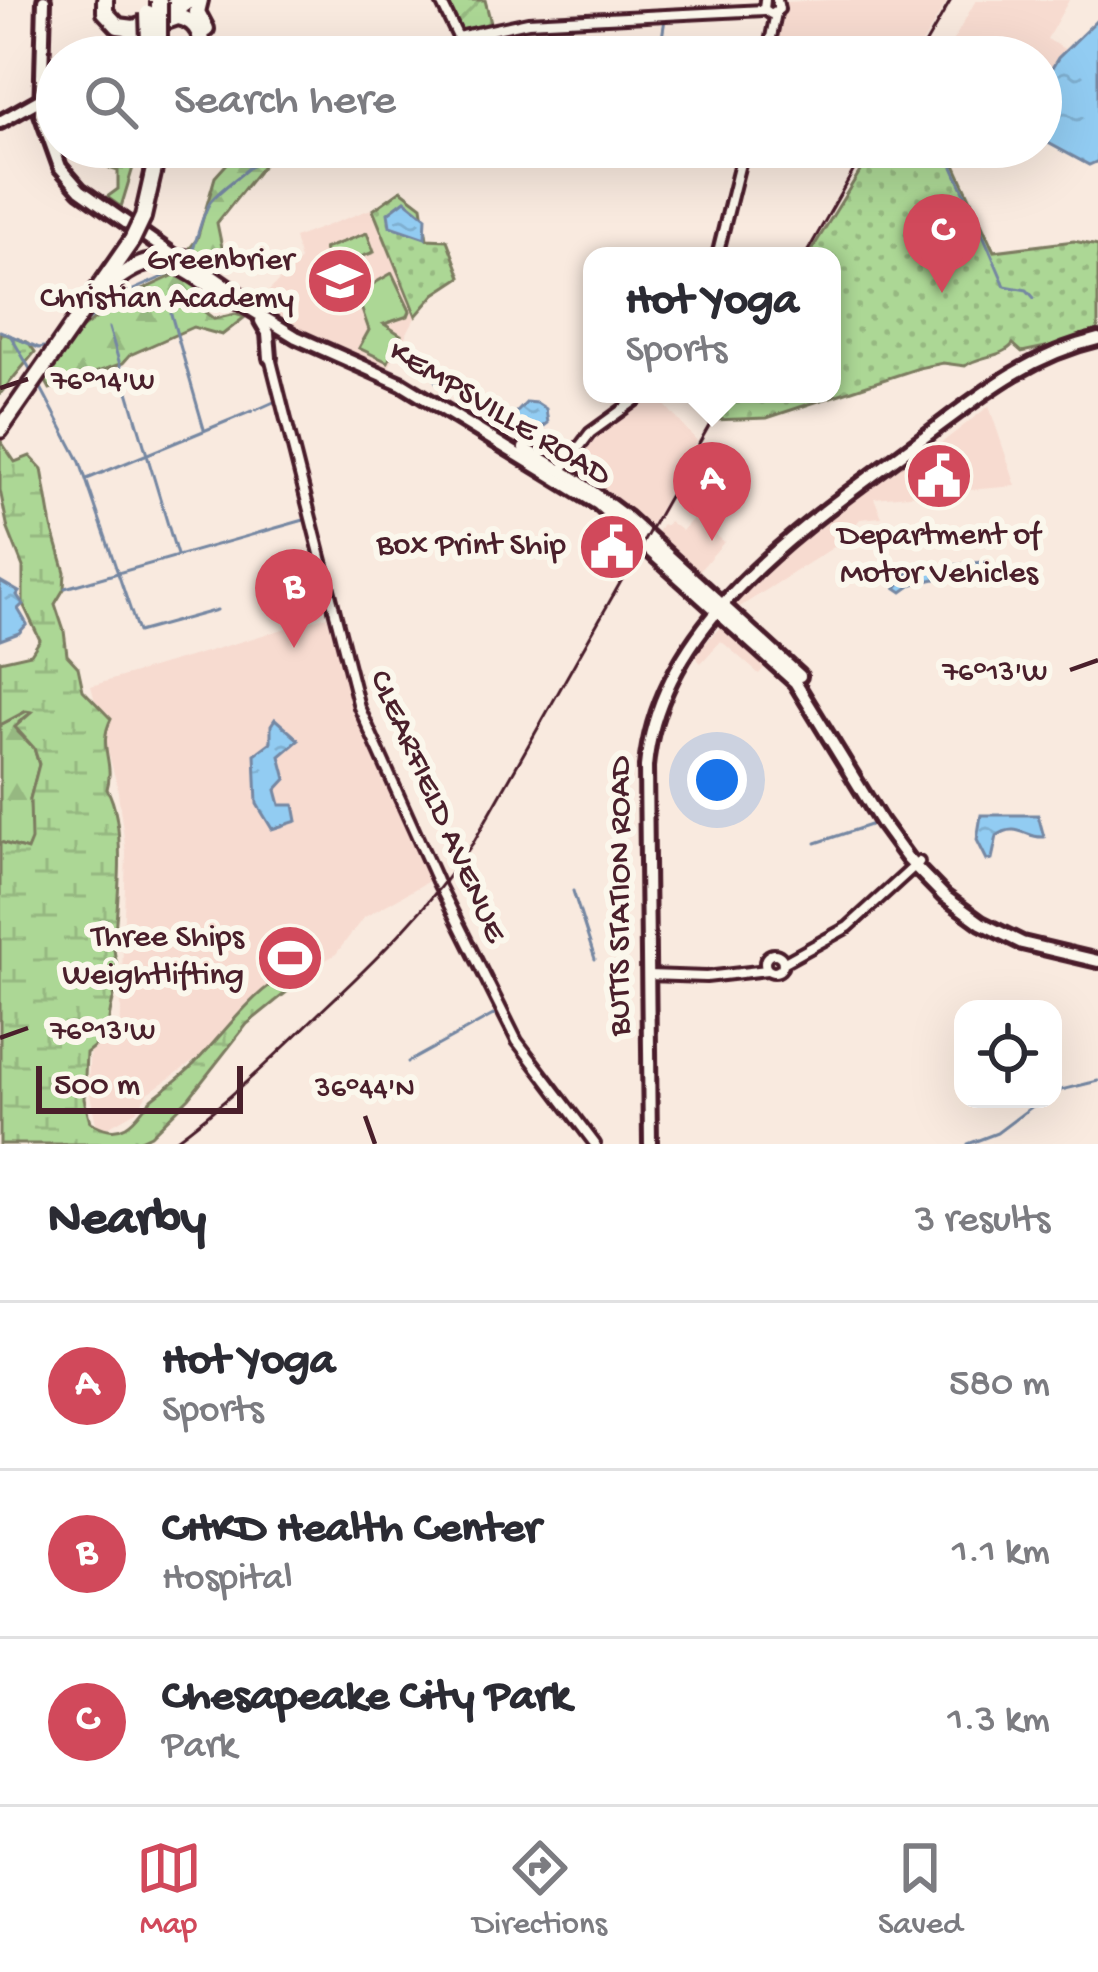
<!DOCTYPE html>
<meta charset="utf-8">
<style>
:root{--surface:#fff;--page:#f7f7f7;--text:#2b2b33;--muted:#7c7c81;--line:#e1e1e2;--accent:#d1495b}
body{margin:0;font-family:"Gochi Hand",sans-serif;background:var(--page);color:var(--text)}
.controls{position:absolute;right:36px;bottom:36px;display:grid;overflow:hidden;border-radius:24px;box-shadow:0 12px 48px #0002}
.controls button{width:108px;height:108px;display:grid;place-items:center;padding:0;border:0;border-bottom:3px solid var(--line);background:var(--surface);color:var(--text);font:60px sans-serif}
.scale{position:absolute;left:36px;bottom:30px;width:207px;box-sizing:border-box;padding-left:12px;border:6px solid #4a1f2b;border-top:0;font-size:33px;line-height:42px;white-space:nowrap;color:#4a1f2b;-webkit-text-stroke:9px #fbf7ec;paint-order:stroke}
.you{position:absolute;left:717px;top:780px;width:42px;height:42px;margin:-30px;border:9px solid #fff;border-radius:50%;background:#1a73e8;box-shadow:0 0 0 18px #1a73e833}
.badge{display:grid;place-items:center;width:78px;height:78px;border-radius:50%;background:var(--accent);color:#fff;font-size:39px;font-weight:700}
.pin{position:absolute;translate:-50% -99px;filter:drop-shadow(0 3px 6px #0008)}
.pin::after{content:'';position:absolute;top:63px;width:42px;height:36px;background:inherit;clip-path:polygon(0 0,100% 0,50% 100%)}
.popup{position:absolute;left:583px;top:247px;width:258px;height:156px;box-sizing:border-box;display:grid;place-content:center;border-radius:24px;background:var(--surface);filter:drop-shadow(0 3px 9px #0005);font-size:39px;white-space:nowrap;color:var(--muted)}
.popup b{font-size:45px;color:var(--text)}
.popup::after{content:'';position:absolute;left:50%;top:100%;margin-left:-24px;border:24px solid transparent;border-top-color:var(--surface)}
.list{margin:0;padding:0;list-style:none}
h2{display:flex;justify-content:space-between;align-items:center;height:156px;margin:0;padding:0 48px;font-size:51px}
h2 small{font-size:39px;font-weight:400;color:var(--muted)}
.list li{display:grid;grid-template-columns:78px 1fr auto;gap:36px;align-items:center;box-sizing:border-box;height:168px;padding:0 48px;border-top:3px solid var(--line)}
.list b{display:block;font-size:45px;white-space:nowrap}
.list p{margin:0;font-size:39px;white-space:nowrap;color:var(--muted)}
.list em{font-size:39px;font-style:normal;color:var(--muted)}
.icon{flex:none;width:66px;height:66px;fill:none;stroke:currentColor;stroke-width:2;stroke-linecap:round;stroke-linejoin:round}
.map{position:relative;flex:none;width:1098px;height:1144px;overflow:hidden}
.search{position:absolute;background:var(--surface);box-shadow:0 12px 48px #0002;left:36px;right:36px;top:36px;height:132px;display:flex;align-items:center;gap:30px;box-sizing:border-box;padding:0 42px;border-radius:66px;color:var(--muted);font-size:45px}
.sheet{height:660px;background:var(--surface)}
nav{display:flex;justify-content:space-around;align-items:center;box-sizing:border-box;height:168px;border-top:3px solid var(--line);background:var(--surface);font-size:33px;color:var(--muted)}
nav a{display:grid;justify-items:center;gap:6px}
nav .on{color:var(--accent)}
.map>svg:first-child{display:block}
</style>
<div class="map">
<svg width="1098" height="1144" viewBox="0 0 1098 1144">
<defs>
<pattern id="grass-dots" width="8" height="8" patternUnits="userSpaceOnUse" patternTransform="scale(3)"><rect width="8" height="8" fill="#acd795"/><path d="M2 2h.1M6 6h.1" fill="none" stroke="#96b881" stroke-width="1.8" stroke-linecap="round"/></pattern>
<pattern id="forest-firs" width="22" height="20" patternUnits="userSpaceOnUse" patternTransform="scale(3)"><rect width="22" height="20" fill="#acd795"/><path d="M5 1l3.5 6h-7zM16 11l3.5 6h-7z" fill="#96b881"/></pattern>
<pattern id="wetland-marsh" width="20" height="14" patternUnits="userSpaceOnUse" patternTransform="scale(3)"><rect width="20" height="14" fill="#acd795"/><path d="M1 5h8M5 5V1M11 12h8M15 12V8" fill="none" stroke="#96b881"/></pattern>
<pattern id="garden-furrows" width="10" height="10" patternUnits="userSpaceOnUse" patternTransform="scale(3)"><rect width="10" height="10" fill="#acd795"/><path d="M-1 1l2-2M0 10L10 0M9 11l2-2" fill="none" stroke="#96b881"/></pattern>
<pattern id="water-ripples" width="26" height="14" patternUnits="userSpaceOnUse" patternTransform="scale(3)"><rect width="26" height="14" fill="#92ccf2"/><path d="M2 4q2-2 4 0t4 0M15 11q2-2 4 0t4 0" fill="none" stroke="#7fafd0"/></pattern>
</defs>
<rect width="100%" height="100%" fill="#f9eadf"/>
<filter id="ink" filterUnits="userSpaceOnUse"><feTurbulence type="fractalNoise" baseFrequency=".00833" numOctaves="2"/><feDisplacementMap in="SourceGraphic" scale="24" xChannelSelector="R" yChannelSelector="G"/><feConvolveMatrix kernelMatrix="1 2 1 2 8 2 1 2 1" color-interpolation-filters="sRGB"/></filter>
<g filter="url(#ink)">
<!-- built -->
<g fill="#f7dbd0">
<path d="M831,0h117l-34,57h-20l-6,-9 -1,9h-115l12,-55z"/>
<path d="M976,0h93l-22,39 21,12 -27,49v-43h-97z"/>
<path d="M371,209l45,107 -27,51 -84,-36 -48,-28 43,-43 -6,-22z"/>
<path d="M647,394h8l42,47 -50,91 -77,-63 24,-30z"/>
<path d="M989,406l27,80 -142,12 8,19 -22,2 -18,23 -107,68v-7l28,-31 122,-96 24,-16 4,5z"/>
<path d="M695,516l29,26 -29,34 -42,-37 9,-15 4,2 3,-5 13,10z"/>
<path d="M606,522l26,17 -5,22 -9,10 -35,-23z"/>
<path d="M327,616l29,95 33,79 45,88 -71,40 -27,36 -82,49 -47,49 -59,41 -12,18 -32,18 -8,-5 -8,-39 2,-41 30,-4 6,-187 -9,-68 -26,-99z"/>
<path d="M725,622l45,39 -11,13 -38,-33 -20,22 -3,-3 -2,-7z"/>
</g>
<!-- grass -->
<g fill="url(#grass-dots)" stroke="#7b7b60" stroke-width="3">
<path d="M875,147h72l47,104 80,-10 24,5v90l-76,16 -9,-8c-11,14 -33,11 -48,22l-22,-3 -24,5 -152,50 -53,2 15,-26h103v-138h-24z"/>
<path d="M401,190l21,16 5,33 20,1 14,37 -26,17 -19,22 -43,-106z"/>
</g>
<!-- forest -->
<g fill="url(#forest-firs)" stroke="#7b7b60" stroke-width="3">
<path d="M515,25l2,16 48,-2 3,18h-117l14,-5 -5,-14z"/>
<path d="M96,147h26l13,14 -14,46 -14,-10 11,-8v-18l-9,-3z"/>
<path d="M242,147h60l-34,12 -51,64 6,29 -13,16 -24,-15 11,-14 18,-62z"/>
<path d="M179,273l28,14 -8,2 -7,13 22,17 21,-5 10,3 -23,18 -29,-8 -63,28 -7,8 -73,26 -6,-11 30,-44 51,-36z"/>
<path d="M27,711l5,1 -13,10 -1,10 16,16 5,17 -9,34 2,41 -5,10 -27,-8v-117z"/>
</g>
<!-- wetland -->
<g fill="url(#wetland-marsh)" stroke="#7b7b60" stroke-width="3">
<path d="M0,332l29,11 6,9 -35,42z"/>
<path d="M0,440l15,22 15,-6 12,13 10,58 13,45 -1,17 -9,15 9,27 3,24 11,12 5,23 28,29c-14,28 4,41 -4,70 20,35 11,112 7,152 -2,12 5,23 4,37 -3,20 -11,36 -10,57l-22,18 -2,46 6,23c12,6 23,11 36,4 11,-6 17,-19 26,-27 15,-12 30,-22 43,-36 38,-39 66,-86 121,-102l-18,22 -51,41 -58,74 -38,37 -19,9h-132v-302l27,8 4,-10 -1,-41 9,-35 -5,-16 -19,-21 17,-15 -6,-1 -26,14v-64l31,-7 9,-14 -17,-36v-37l-15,-38 -8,-39z"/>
</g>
<!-- garden -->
<path fill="url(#garden-furrows)" stroke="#7b7b60" stroke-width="3" d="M445,0h40l6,23 -30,7z"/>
<!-- pitch -->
<g fill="#acd795" stroke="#7b7b60" stroke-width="3">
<path d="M367,233l7,19 -43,16 -7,-19z"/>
<path d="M367,265l-1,23 26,-15 18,38 -2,5 -24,8 17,11 -13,27 -29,-14 10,-18 -8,-23 5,-16 -14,8 -10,-23z"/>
</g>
<!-- water -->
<g fill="url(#water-ripples)" stroke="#7587a2" stroke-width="3">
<path d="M1098,19v142l-9,4 -48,-26v-52l17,-29z"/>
<path d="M405,200l21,17 -1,21 -35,-12 -2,-13z"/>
<path d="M433,373l74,41h8l12,-12 10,1 9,6 2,14 -15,11 -7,1 -90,-53z"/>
<path d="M983,562l1,6 -71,16 -11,8 -6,-4 14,-18z"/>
<path d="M0,581l19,11 -2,3 6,9 -5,5 9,15 -8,9 -19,7z"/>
<path d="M275,719l24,21 -19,16 6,23 -10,11 4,15h14l3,16 -25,8 -15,-25 -2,-50 16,-12v-17z"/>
<path d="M981,815h57l6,22c-17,2 -27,-16 -47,-1l-5,23 -5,1 -10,-20z"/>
</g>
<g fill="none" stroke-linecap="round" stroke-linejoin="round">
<!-- stream -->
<g stroke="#7587a2" stroke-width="3">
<path d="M490,57l12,-9 23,9"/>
<path d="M659,57l6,-38"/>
<path d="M944,147l26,58"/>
<path d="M975,216l30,70 22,4 7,8"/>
<path d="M191,255c7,-17 10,-40 20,-54 15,-19 46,-33 54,-54"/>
<path d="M171,314l33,115"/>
<path d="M79,327l45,-33 50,-22"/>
<path d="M109,328l68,227"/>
<path d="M0,331l39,17 10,-2"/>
<path d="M10,335l20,34"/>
<path d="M39,384l41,78 58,170 79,-22"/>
<path d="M256,410l20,-9"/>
<path d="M87,479l165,-68"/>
<path d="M65,588l239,-68"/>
<path d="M816,843l54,-18"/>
<path d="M573,891l22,68"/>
<path d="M408,1062l87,-48"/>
<path d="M1053,1092l45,-11"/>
<path d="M968,1144l29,-11 45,-34"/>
</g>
<!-- minor casing -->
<g stroke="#4a1f2b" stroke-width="16">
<g id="minor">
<path d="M440,0l18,37 70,-15 236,-12"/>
<path d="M765,0l-1,9 7,5 8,-5 -2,-9"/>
<path d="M767,57l9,-44"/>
<path d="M717,256l27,-109"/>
<path d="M270,357l89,350 78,174 80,160 78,103"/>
<path d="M562,470l28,-37 54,-39"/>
<circle cx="774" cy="963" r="9"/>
<path d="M783,963l65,-36 71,-65"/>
<path d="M648,975l58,2 61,-7"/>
</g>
</g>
<!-- major casing -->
<g stroke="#4a1f2b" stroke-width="20">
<g id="major">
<path d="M44,0l-3,114 19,53 20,23 108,76"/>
<path d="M166,19l27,-19"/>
<path d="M102,57l42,-30"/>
<path d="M0,122l57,-32"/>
<path d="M185,257l59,41"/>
<path d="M232,298l64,39 106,47 196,120 197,178 86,140 27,37 36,37 37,27 41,20 76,18"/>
<path d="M261,321l7,12 2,25"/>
<path d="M524,448l51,31 51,38 174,159"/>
<path d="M650,1144l-4,-377c13,-144 156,-239 262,-318 62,-45 113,-92 190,-110"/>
</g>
</g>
<!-- highway casing -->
<g stroke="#4a1f2b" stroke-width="22">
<g id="highway">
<path d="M105,0v12l13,14 16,2 17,-6"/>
<path d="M200,0l-3,12 9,17"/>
<path d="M170,7l9,-7"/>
<path d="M161,23l17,-6c20,4 28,22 20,40"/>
<path d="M159,38l6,19"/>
<path d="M118,57l12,-12"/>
<path d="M143,217l16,-70"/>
<path d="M108,286c59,-50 75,-13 129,15"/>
<path d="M0,430l132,-190"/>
</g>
</g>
<!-- minor -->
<use href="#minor" stroke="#fbf7ec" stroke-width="8"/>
<!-- major -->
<use href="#major" stroke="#fbf7ec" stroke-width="10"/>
<!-- highway -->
<use href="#highway" stroke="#fbf7ec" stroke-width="14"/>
<!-- rail -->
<g stroke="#4a1f2b" stroke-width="3">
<path d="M918,57l33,-57"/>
<path d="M805,256l62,-109"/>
<path d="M170,1144c54,-39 100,-83 147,-129 58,-54 111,-106 156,-172l254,-449"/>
</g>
<!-- highway-bridge casing -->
<g stroke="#4a1f2b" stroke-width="22" stroke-linecap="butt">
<g id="highway-bridge">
<path d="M159,1v37"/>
<path d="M148,13l1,30"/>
<path d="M132,240l11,-23"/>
</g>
</g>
<!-- highway-bridge -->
<use href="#highway-bridge" stroke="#fbf7ec" stroke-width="14"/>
</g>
</g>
<!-- ticks -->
<path fill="none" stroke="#4a1f2b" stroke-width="4.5" d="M0,388l28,-9M1070,670l28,-10M0,1038l28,-10M365,1116l10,28"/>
<!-- icons -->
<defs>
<g id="school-disc" transform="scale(3.45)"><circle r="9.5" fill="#d1495b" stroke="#fbf7ec"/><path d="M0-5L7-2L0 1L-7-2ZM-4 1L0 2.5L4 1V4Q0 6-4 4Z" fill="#fff"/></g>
<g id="civic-disc" transform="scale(3.45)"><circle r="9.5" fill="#d1495b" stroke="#fbf7ec"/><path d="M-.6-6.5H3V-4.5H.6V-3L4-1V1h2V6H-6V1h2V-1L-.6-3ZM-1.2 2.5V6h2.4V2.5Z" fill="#fff"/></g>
<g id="stadium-disc" transform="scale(3.45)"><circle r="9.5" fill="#d1495b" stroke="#fbf7ec"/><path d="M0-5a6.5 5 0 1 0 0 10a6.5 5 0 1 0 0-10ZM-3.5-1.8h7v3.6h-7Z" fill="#fff"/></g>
</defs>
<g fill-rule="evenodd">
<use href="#school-disc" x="340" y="281"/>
<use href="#civic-disc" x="939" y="476"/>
<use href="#civic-disc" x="612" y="547"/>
<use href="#stadium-disc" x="290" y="958"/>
</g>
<g text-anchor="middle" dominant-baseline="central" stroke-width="12" stroke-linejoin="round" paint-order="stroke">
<!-- poi labels -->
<g font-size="33" fill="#4a1f2b" stroke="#fbf7ec" text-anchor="end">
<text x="294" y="262">Greenbrier<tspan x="294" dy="38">Christian Academy</tspan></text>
<text x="939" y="537" text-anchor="middle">Department of<tspan x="939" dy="38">Motor Vehicles</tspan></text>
<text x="566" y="547">Box Print Ship</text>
<text x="244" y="939">Three Ships<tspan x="244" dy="38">Weightlifting</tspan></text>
</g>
<!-- street labels -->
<g font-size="33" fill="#4a1f2b" stroke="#fbf7ec">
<text transform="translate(499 415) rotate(31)">KEMPSVILLE ROAD</text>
<text transform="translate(436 807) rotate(66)">CLEARFIELD AVENUE</text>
<text transform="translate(622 896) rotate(-90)">BUTTS STATION ROAD</text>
</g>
</g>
<g font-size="30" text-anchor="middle" fill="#4a1f2b" stroke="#fbf7ec" stroke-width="12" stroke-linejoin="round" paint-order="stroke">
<text x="103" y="389">76°14'W</text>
<text x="995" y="680">76°13'W</text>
<text x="103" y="1039">76°13'W</text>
<text x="365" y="1096">36°44'N</text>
</g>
</svg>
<div class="controls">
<button><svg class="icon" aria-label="locate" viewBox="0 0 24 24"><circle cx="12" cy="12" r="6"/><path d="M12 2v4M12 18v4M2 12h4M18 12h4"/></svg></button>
</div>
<div class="scale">500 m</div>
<div class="you"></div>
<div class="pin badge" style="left:712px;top:541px">A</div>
<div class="popup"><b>Hot Yoga</b>Sports</div>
<div class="pin badge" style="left:294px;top:648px">B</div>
<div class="pin badge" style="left:942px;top:293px">C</div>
<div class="search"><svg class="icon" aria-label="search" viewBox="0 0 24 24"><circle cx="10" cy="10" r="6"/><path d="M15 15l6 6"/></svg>Search here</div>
</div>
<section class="sheet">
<h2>Nearby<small>3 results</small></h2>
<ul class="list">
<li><span class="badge">A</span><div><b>Hot Yoga</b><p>Sports</p></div><em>580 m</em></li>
<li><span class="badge">B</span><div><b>CHKD Health Center</b><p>Hospital</p></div><em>1.1 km</em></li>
<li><span class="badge">C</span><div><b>Chesapeake City Park</b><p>Park</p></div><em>1.3 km</em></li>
</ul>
</section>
<nav>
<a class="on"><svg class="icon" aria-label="map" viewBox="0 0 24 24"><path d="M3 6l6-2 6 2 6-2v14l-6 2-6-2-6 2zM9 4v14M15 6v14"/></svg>Map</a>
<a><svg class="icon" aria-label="directions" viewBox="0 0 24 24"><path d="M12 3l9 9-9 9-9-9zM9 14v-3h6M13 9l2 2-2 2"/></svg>Directions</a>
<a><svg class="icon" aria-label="saved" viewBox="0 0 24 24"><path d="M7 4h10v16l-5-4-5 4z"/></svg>Saved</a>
</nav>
